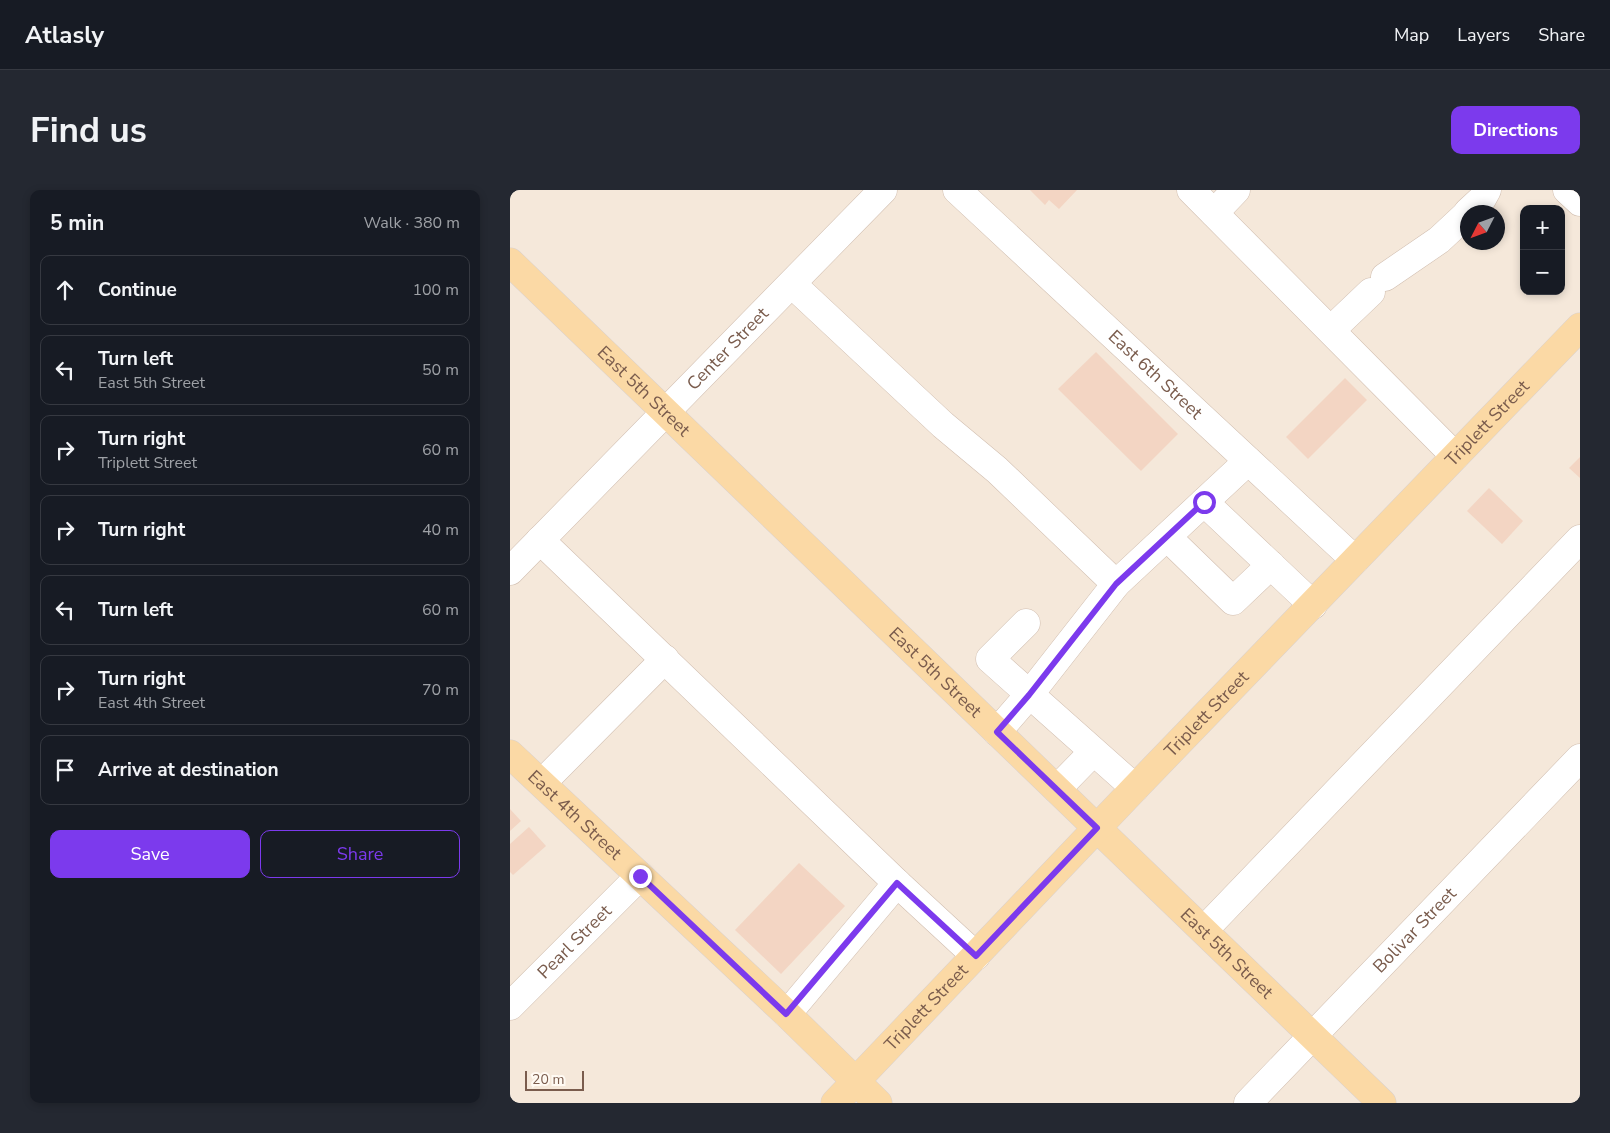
<!DOCTYPE html>
<meta charset="utf-8">
<style>
:root{--surface:#171b24;--page:#242831;--text:#f1f3f6;--muted:#9ea1a6;--line:#363941;--accent:#7c3aed}
body{margin:0;font-family:"Nunito Sans",sans-serif;background:var(--page);color:var(--text)}
.controls{position:absolute;right:15px;top:15px;display:grid;overflow:hidden;border-radius:10px;box-shadow:0 2px 8px #0003}
.controls button{width:45px;height:45px;display:grid;place-items:center;padding:0;border:0;border-bottom:1px solid var(--line);background:var(--surface);color:var(--text);font:25px sans-serif}
.compass{position:absolute;left:950px;top:15px;width:45px;height:45px;border-radius:50%;background:var(--surface);box-shadow:0 2px 8px #0003;rotate:228deg}
.scale{position:absolute;left:15px;bottom:12px;width:59px;box-sizing:border-box;padding-left:5px;border:2px solid #7a5c4d;border-top:0;font-size:14px;line-height:18px;white-space:nowrap;color:#7a5c4d;-webkit-text-stroke:4px #fffaf3;paint-order:stroke}
.stop{position:absolute;width:15px;height:15px;margin:-11px;border:4px solid #7c3aed;border-radius:50%;background:#fff}
.stop.end{background:#7c3aed;border-color:#fff;box-shadow:0 1px 5px #0008}
.list{margin:0;padding:0;list-style:none}
h2{display:flex;justify-content:space-between;align-items:center;height:65px;margin:0;padding:0 20px;font-size:21px}
h2 small{font-size:16px;font-weight:400;color:var(--muted)}
.list li{display:grid;grid-template-columns:32px 1fr auto;gap:15px;align-items:center;box-sizing:border-box;height:70px;margin:0 10px 10px;padding:0 10px;border:1px solid var(--line);border-radius:10px}
.list b{display:block;font-size:19px;white-space:nowrap}
.list p{margin:0;font-size:16px;white-space:nowrap;color:var(--muted)}
.list em{font-size:16px;font-style:normal;color:var(--muted)}
.actions{display:flex;gap:10px;padding:15px 20px}
.actions a{flex:1;padding:11px 0;border:1px solid var(--accent);border-radius:10px;text-align:center;font-size:18px;color:var(--accent)}
.actions .main{background:var(--accent);color:#fff}
.icon{flex:none;width:28px;height:28px;fill:none;stroke:currentColor;stroke-width:2;stroke-linecap:round;stroke-linejoin:round}
.map{position:relative;flex:none;width:1070px;height:913px;overflow:hidden;border-radius:10px}
header{display:flex;align-items:center;gap:30px;box-sizing:border-box;height:70px;padding:0 25px;background:var(--surface);border-bottom:1px solid var(--line)}
header strong{font-size:24px}
nav{display:flex;gap:28px;margin-inline-start:auto;font-size:18px}
.intro{display:flex;align-items:center;justify-content:space-between;box-sizing:border-box;height:120px;padding:0 30px}
h1{margin:0;font-size:35px}
.button{padding:12px 22px;border-radius:10px;background:var(--accent);color:#fff;font-size:18px;font-weight:700}
main{display:flex;gap:30px;padding:0 30px}
aside{flex:1;background:var(--surface);border-radius:10px;box-shadow:0 2px 8px #0003}
.map>svg:first-child{display:block}
</style>
<header>
<strong>Atlasly</strong>
<nav><a>Map</a><a>Layers</a><a>Share</a></nav>
</header>
<div class="intro"><h1>Find us</h1><a class="button">Directions</a></div>
<main>
<aside>
<h2>5 min<small>Walk · 380 m</small></h2>
<ul class="list">
<li><svg class="icon" aria-label="ahead" viewBox="0 0 24 24"><path d="M12 20V5M6 11l6-6 6 6"/></svg><div><b>Continue</b></div><em>100 m</em></li>
<li><svg class="icon" aria-label="left" viewBox="0 0 24 24"><path d="M17 20v-9H6M10 6l-5 5 5 5"/></svg><div><b>Turn left</b><p>East 5th Street</p></div><em>50 m</em></li>
<li><svg class="icon" aria-label="right" viewBox="0 0 24 24"><path d="M7 20v-9h11M14 6l5 5-5 5"/></svg><div><b>Turn right</b><p>Triplett Street</p></div><em>60 m</em></li>
<li><svg class="icon" aria-label="right" viewBox="0 0 24 24"><path d="M7 20v-9h11M14 6l5 5-5 5"/></svg><div><b>Turn right</b></div><em>40 m</em></li>
<li><svg class="icon" aria-label="left" viewBox="0 0 24 24"><path d="M17 20v-9H6M10 6l-5 5 5 5"/></svg><div><b>Turn left</b></div><em>60 m</em></li>
<li><svg class="icon" aria-label="right" viewBox="0 0 24 24"><path d="M7 20v-9h11M14 6l5 5-5 5"/></svg><div><b>Turn right</b><p>East 4th Street</p></div><em>70 m</em></li>
<li><svg class="icon" aria-label="arrive" viewBox="0 0 24 24"><path d="M6 21V4h12l-3 4 3 4H6"/></svg><div><b>Arrive at destination</b></div></li>
</ul>
<div class="actions"><a class="main">Save</a><a>Share</a></div>
</aside>
<div class="map">
<svg width="1070" height="913" viewBox="0 0 1070 913">
<rect width="100%" height="100%" fill="#fdf6ec"/>
<!-- residential -->
<path fill="#f5e8da" fill-rule="evenodd" d="M0,0h1070v913h-1070zM1014,19h37v82h-37zM958,22h30v30h-30z"/>
<!-- building -->
<g fill="#f3d5c3">
<path d="M520,0h47l-18,19 -10,-9 -4,5z"/>
<path d="M586,162l82,82 -37,37 -83,-82z"/>
<path d="M835,188l22,22 -59,59 -22,-22z"/>
<path d="M1070,267v21l-11,-10z"/>
<path d="M979,298l34,33 -21,23 -35,-33z"/>
<path d="M0,619l11,12 -11,10z"/>
<path d="M19,637l17,19 -33,29 -3,-3v-28z"/>
<path d="M289,673l46,43 -64,68 -46,-44z"/>
</g>
<g fill="none" stroke-linecap="round" stroke-linejoin="round">
<!-- minor casing -->
<g stroke="#d1beb0" stroke-width="29">
<g id="minor">
<path id="s1" d="M447,0l398,370"/>
<path d="M681,0l264,266"/>
<path d="M1057,0l13,12"/>
<path d="M958,22l14,-13 5,-9"/>
<path d="M704,23l22,-23"/>
<path d="M875,87l54,-37 29,-27"/>
<path d="M282,94l151,141 54,45 119,114"/>
<path d="M821,140l40,-38"/>
<path d="M694,312l109,103"/>
<path d="M657,347l66,64 38,-36"/>
<path d="M30,350l357,343 79,73"/>
<path id="s2" d="M0,381l373,-381"/>
<path d="M516,433l-36,36 145,129"/>
<path d="M487,542l32,-37 87,-111 132,-123"/>
<path d="M32,593l123,-124"/>
<path d="M547,599l36,-37"/>
<path d="M694,740l376,-391"/>
<path id="s3" d="M0,816l130,-130"/>
<path d="M277,824l110,-131"/>
<path id="s4" d="M738,913l332,-345"/>
</g>
</g>
<!-- major casing -->
<g stroke="#dad1cd" stroke-width="29">
<g id="major">
<path id="s5" d="M0,72l872,841"/>
<path id="s6" d="M0,564l277,260 91,89"/>
<path id="s7" d="M325,913l300,-315 445,-461"/>
</g>
</g>
<!-- minor -->
<use href="#minor" stroke="#fff" stroke-width="28"/>
<!-- major -->
<use href="#major" stroke="#fbd9a5" stroke-width="28"/>
</g>
<g fill="none" stroke-linecap="round" stroke-linejoin="round">
<!-- route -->
<path stroke="#7c3aed" stroke-width="6" d="M130,686l146,138 111,-131 79,73 121,-128 -100,-96 32,-37 87,-111 88,-82"/>
</g>
<g text-anchor="middle" dominant-baseline="central" stroke-width="4.5" stroke-linejoin="round" paint-order="stroke">
<!-- street labels -->
<g font-size="18" fill="#7a5c4d" stroke="#fffaf3">
<text stroke="none"><textPath href="#s2" startOffset="311">Center Street</textPath></text>
<text stroke="none"><textPath href="#s1" startOffset="271">East 6th Street</textPath></text>
<text stroke="none"><textPath href="#s5" startOffset="186">East 5th Street</textPath></text>
<text stroke="none"><textPath href="#s7" startOffset="942">Triplett Street</textPath></text>
<text stroke="none"><textPath href="#s5" startOffset="591">East 5th Street</textPath></text>
<text stroke="none"><textPath href="#s7" startOffset="538">Triplett Street</textPath></text>
<text stroke="none"><textPath href="#s6" startOffset="89">East 4th Street</textPath></text>
<text stroke="none"><textPath href="#s4" startOffset="240">Bolivar Street</textPath></text>
<text stroke="none"><textPath href="#s3" startOffset="91">Pearl Street</textPath></text>
<text stroke="none"><textPath href="#s5" startOffset="996">East 5th Street</textPath></text>
<text stroke="none"><textPath href="#s7" startOffset="132">Triplett Street</textPath></text>
</g>
</g>
</svg>
<div class="controls">
<button>+</button>
<button>−</button>
</div>
<svg class="compass" viewBox="-18 -18 36 36"><path d="M0-13l5 13h-10z" fill="#e53935"/><path d="M0 13l5-13h-10z" fill="#9ea1a6"/></svg>
<div class="scale">20 m</div>
<div class="stop" style="left:694px;top:312px"></div>
<div class="stop end" style="left:130px;top:686px"></div>
</div>
</main>
